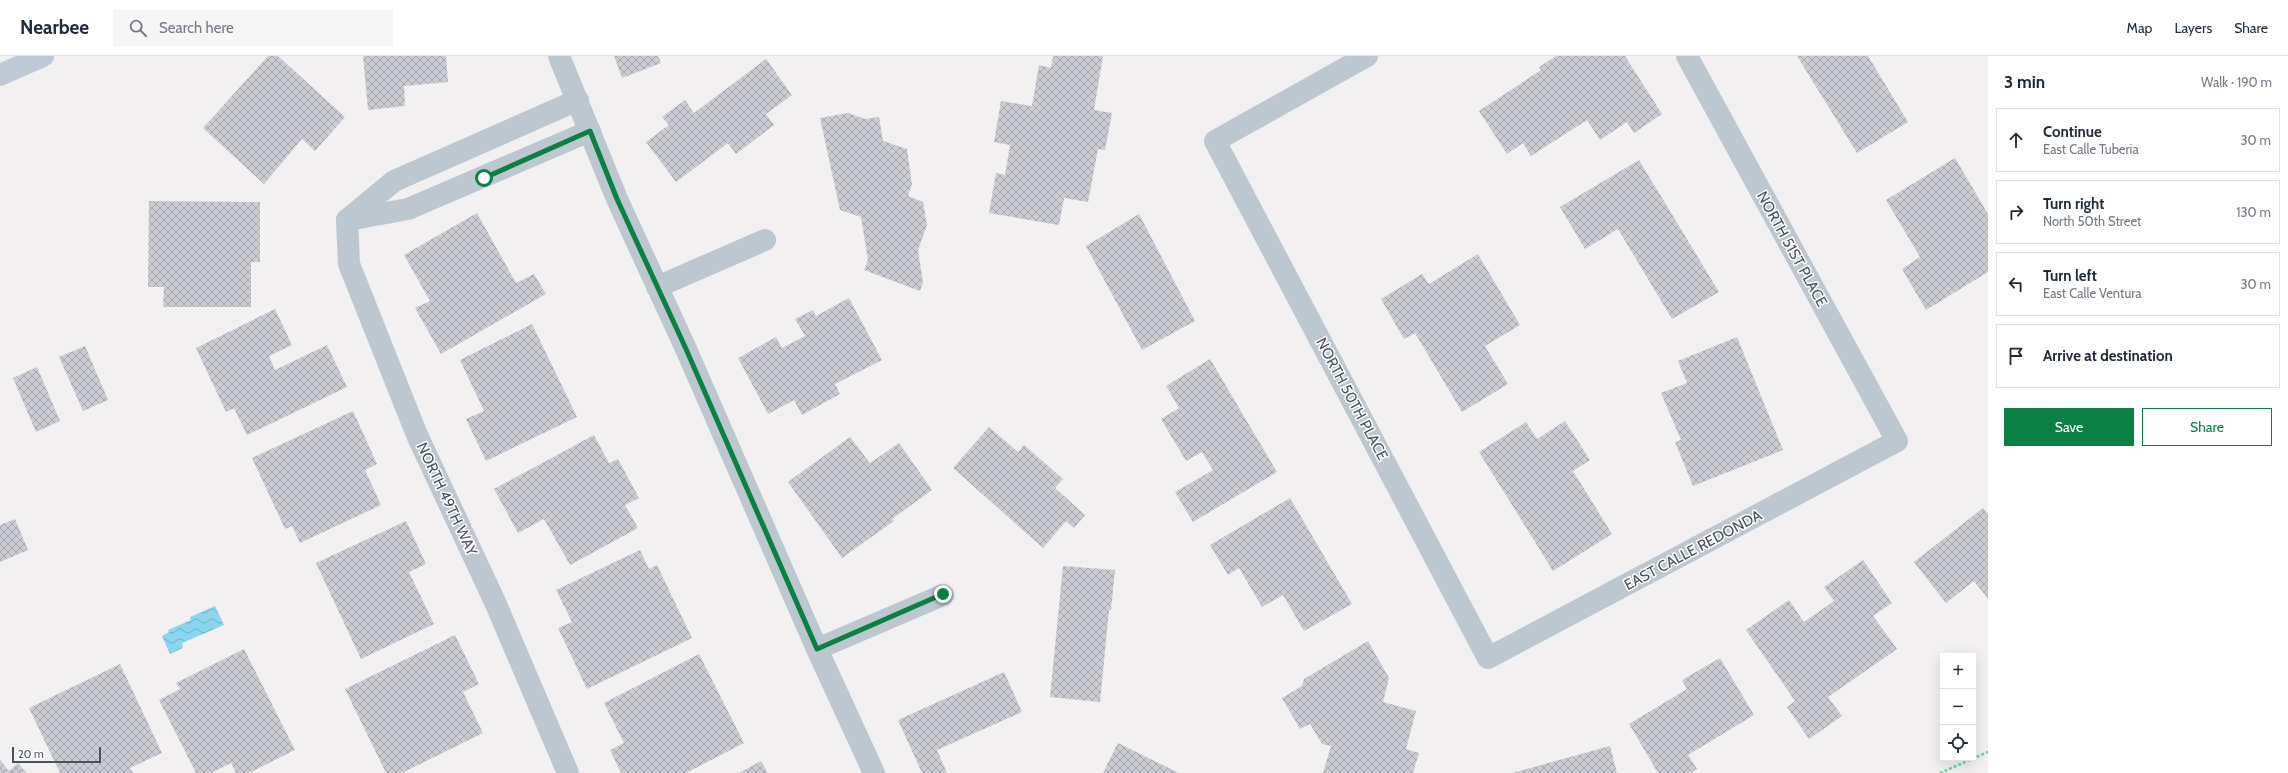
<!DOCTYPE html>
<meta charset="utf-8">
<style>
:root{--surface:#fff;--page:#f6f6f7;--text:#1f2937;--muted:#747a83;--line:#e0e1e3;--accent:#0b8043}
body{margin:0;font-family:Cabin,sans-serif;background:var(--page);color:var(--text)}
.controls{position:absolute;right:12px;bottom:12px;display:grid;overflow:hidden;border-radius:0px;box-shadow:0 4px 16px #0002}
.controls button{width:36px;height:36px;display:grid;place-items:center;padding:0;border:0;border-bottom:1px solid var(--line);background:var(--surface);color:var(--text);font:20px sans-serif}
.scale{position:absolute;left:12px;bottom:10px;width:89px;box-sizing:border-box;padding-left:4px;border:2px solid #47525e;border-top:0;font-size:11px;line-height:14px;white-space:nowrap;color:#47525e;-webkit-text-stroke:3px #fff;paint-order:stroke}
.stop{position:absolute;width:12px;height:12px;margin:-9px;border:3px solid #0b8043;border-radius:50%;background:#fff}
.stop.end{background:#0b8043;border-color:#fff;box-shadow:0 1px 4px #0008}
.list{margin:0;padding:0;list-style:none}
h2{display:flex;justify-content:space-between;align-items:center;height:52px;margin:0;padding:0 16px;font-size:17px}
h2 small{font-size:13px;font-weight:400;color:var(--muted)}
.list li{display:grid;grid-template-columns:26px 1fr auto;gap:12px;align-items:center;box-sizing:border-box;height:64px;margin:0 8px 8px;padding:0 8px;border:1px solid var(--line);border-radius:0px}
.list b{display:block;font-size:15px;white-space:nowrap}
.list p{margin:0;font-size:13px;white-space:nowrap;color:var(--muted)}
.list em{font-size:13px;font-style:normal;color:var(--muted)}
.actions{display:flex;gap:8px;padding:12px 16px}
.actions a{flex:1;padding:9px 0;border:1px solid var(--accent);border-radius:0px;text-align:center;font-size:14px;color:var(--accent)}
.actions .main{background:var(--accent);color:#fff}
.icon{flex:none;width:22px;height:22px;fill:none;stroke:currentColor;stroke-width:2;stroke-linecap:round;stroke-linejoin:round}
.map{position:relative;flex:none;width:1988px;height:717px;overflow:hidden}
header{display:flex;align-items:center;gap:24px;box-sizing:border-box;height:56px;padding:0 20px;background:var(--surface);border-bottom:1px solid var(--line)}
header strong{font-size:19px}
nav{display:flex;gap:22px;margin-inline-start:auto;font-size:14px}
.search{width:280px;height:36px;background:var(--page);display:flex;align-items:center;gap:10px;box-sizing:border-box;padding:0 14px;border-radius:0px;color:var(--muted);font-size:15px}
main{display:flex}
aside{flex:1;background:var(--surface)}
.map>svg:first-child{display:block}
</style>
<header>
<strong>Nearbee</strong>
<div class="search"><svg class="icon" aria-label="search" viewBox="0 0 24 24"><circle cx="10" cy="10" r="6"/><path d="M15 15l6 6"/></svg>Search here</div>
<nav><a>Map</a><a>Layers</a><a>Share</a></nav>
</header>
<main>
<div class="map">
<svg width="1988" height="717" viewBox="0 0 1988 717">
<defs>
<pattern id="water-waves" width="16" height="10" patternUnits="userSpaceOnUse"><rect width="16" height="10" fill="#8ad6ee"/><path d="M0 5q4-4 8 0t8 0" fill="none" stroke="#73b0c4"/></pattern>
<pattern id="building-cross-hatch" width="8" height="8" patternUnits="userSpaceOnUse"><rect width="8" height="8" fill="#caccd2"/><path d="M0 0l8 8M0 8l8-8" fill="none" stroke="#a6a8ae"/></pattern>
</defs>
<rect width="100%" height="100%" fill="#f2f0f0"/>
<!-- water -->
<path fill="url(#water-waves)" d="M215,550l9,19 -42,18 1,5 -13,6 -8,-18 7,-4 -1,-2 23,-10 -1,-3z"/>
<!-- building -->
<g fill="url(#building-cross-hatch)">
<path d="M268,0h10l67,61 -30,34 -13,-12 -38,45 -61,-56z"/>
<path d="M363,0h83l2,26 -44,4 1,20 -37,4z"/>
<path d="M614,0h44l3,7 -39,15z"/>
<path d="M1053,0h50l-9,54 18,3 -7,37 -7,-1 -10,53 -24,-4 -5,27 -70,-12 7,-40 9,2 5,-30 -16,-3 7,-41 31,5 7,-41 12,3z"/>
<path d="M1556,0h69l37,58 -28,19 -7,-11 -27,18 -13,-20 -56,36 -8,-13 -16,11 -28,-43 62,-41 -2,-3z"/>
<path d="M1797,0h71l40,66 -51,31z"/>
<path d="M766,3l26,36 -26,19 8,11 -38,29 -8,-11 -52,39 -30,-40 23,-17 -7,-8 23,-17 9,13z"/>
<path d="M848,57l17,6 14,-2 4,24 24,8 5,35 -4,12 15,6 4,23 -9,25 5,32 -3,9 -56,-21 4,-10 -7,-43 -21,-7 -20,-92z"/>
<path d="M1955,102l33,56v58l-62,38 -24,-41 18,-12 -34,-57z"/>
<path d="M1639,104l80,132 -47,27 -54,-90 -33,20 -25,-42z"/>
<path d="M149,145l111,1v60h-9v45h-88l1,-20h-16z"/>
<path d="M477,157l39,70 18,-9 12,20 -105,60 -26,-46 15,-7 -26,-46z"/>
<path d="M1139,158l56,107 -53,29 -56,-104z"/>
<path d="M1478,198l42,71 -35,21 23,38 -46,28 -47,-79 -11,6 -23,-40 41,-25 7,10z"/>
<path d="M849,242l33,62 -47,24 5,10 -38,21 -8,-15 -26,14 -30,-56 38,-21 6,11 23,-12 -10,-17 18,-9 3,6z"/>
<path d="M275,253l17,36 -23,11 6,14 52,-25 20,42 -100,48 -13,-27 -8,4 -30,-64z"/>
<path d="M532,268l45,93 -91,44 -20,-42 18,-8 -24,-51z"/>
<path d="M1737,281l46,113 -90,36 -18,-44 6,-2 -20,-47 26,-10 -9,-22z"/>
<path d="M85,290l23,54 -25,11 -24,-54z"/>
<path d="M1210,303l67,113 -84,50 -18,-30 38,-22 -11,-18 -16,9 -25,-42 18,-11 -13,-22z"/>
<path d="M37,311l23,54 -24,11 -23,-54z"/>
<path d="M353,355l24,53 -12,6 16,35 -81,38 -8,-17 -7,3 -33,-71z"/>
<path d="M1565,365l25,39 -17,11 39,63 -59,37 -74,-119 47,-30 11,17z"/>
<path d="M989,371l29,25 6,-7 39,34 -8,9 30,27 -11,13 -8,-7 -23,27 -90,-80z"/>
<path d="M594,379l15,28 9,-4 21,39 -14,7 13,23 -68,37 -26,-46 -26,14 -24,-44z"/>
<path d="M850,381l20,26 29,-20 33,47 -40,29 2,2 -52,37 -54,-76z"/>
<path d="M1290,442l62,106 -48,27 -21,-36 -21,12 -23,-39 -11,7 -18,-30z"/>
<path d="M1983,452l5,6v85l-14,-18 -28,22 -32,-41z"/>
<path d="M15,463l13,31 -28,12v-37z"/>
<path d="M406,465l20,43 -17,8 25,52 -73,35 -45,-96z"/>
<path d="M640,494l9,19 8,-4 35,73 -105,51 -29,-61 14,-6 -16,-32z"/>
<path d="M1863,504l29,43 -19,13 24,33 -69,48 14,19 -33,23 -22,-32 8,-6 -49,-71 43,-30 15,22 30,-21 -10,-14z"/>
<path d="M1063,510l52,4 -4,40h-2l-9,92 -50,-5z"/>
<path d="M455,579l24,49 -16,8 20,41 -81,40h-16l-41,-84z"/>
<path d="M1368,585l21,37 -6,24 33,9 -10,38 13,4 -6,20h-90l8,-27 -9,-2 -12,-20 -10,5 -18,-31 20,-12 2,-7z"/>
<path d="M244,593l51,101 -46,23h-13l-5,-10 -20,10h-15l-37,-73 21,-11 -4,-6z"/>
<path d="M699,598l45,89 -58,30h-65l-11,-23 14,-7 -20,-40z"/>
<path d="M1720,602l34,57 -66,40 9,14 -7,4h-32l-29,-49 58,-35 -5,-9z"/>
<path d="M120,608l42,89 -32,15 3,5h-73l-31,-65z"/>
<path d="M1004,616l18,40 -85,38 10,23h-25l-24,-53z"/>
<path d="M1118,687l61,30h-76z"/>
<path d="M1610,690l7,27h-105z"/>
<path d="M0,704l9,11 9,-8 9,10h-27z"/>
<path d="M761,705l7,12h-29z"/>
</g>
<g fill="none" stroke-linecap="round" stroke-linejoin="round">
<!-- path -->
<path stroke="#75cfa5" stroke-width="2.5" stroke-dasharray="3 2" stroke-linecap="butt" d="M1940,717l48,-21"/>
<!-- street -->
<g stroke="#bdc7cf" stroke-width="22">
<path d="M559,0l58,143 69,150 131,300 57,124"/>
<path d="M1367,0l-152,85 273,517 409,-217 -210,-385"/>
<path d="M347,164l2,44 68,171 78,167 73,171"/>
<path d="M347,164l47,-39 184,-81"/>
<path d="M348,164l60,-11 182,-78"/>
<path d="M657,231l108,-47"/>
<path d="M817,593l126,-54"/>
</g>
<!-- secondary -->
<path stroke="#c0cad7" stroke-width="22" d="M0,19l43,-19"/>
</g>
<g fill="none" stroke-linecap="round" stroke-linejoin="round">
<!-- route -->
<path stroke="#0b8043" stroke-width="5" d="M484,122l106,-47 27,68 69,150 131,300 126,-55"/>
</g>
<g text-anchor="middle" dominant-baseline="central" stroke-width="3" stroke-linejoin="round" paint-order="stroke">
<!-- street labels -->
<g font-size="15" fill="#47525e" stroke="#fff">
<text transform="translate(1792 193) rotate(61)">NORTH 51ST PLACE</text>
<text transform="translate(1352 343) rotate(62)">NORTH 50TH PLACE</text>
<text transform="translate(447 443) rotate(65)">NORTH 49TH WAY</text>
<text transform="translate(1693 494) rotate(-28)">EAST CALLE REDONDA</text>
</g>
</g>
</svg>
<div class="controls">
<button>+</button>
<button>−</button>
<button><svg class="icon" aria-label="locate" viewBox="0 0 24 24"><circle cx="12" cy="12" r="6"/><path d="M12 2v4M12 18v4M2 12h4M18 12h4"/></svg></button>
</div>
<div class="scale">20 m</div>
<div class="stop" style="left:484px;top:122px"></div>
<div class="stop end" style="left:943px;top:538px"></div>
</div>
<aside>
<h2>3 min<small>Walk · 190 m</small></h2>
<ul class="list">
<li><svg class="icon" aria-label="ahead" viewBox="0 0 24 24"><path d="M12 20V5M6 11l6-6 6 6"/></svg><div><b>Continue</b><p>East Calle Tuberia</p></div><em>30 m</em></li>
<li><svg class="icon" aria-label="right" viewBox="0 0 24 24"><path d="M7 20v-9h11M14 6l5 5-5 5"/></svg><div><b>Turn right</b><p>North 50th Street</p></div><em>130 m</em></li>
<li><svg class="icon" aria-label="left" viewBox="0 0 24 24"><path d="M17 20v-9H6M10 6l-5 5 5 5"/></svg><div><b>Turn left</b><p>East Calle Ventura</p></div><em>30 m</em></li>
<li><svg class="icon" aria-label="arrive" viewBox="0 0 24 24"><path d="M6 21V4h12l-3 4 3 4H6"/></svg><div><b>Arrive at destination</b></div></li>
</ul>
<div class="actions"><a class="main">Save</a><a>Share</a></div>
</aside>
</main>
